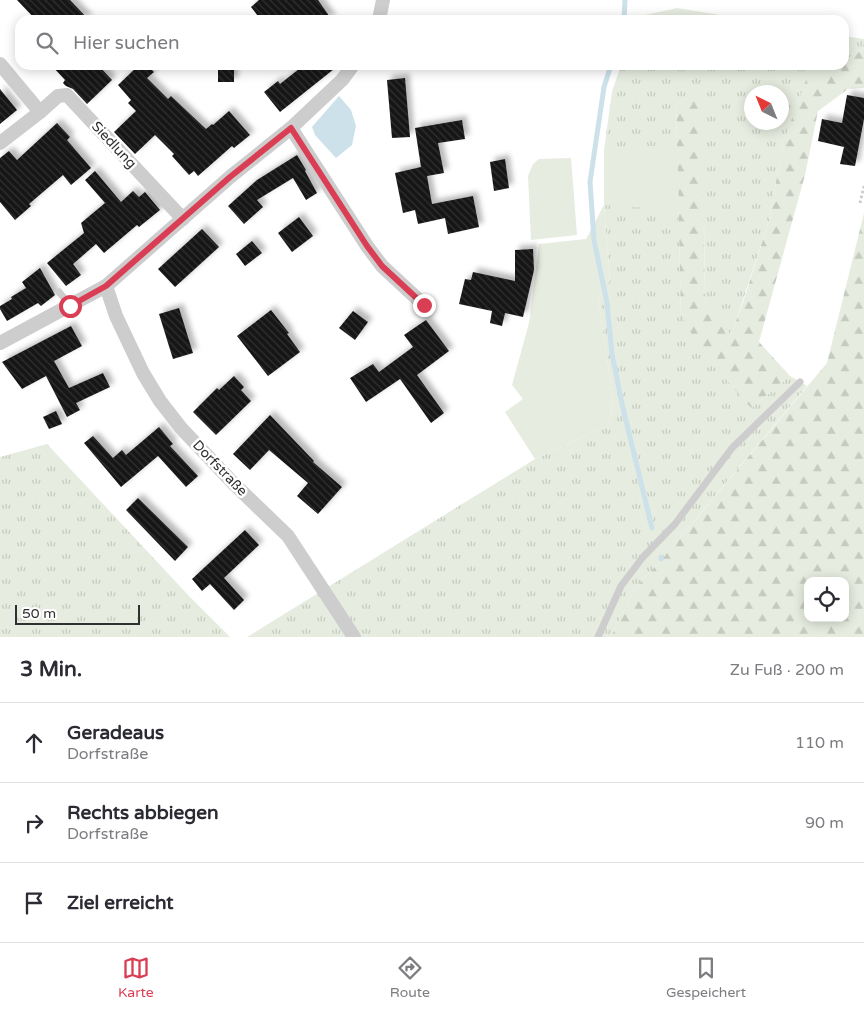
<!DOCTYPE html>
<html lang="de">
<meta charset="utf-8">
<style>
:root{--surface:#fff;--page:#f7f7f7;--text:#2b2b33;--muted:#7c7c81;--line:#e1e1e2;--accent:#da3e54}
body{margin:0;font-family:"Varela Round",sans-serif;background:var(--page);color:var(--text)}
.controls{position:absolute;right:15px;bottom:15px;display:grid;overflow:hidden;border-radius:10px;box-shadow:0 2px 12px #0003}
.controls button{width:45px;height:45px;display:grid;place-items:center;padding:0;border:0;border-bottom:1px solid var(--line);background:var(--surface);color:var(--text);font:25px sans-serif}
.compass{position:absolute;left:744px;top:85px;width:45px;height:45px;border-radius:50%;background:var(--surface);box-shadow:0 2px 12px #0003;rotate:317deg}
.scale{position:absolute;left:15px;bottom:12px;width:125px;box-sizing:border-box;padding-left:5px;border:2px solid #303030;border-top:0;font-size:14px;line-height:18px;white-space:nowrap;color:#303030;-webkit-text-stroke:4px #fff;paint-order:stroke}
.stop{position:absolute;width:15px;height:15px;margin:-11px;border:4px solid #da3e54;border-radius:50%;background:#fff}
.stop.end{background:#da3e54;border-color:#fff;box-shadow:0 1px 5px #0008}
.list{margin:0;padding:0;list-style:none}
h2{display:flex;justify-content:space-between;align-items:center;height:65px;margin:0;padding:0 20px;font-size:21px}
h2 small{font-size:16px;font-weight:400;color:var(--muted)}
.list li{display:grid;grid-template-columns:32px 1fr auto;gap:15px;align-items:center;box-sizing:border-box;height:80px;padding:0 20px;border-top:1px solid var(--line)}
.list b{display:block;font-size:19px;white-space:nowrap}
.list p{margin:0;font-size:16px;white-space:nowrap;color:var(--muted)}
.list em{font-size:16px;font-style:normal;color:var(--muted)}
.icon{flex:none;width:28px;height:28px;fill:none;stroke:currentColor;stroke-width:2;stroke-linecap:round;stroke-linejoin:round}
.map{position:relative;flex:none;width:864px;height:637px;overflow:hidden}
.search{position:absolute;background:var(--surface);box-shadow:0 2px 12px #0003;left:15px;right:15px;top:15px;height:55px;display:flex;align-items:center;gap:12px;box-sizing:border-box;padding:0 18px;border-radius:15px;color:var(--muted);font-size:19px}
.sheet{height:305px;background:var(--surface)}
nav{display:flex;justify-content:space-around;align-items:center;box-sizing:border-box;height:70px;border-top:1px solid var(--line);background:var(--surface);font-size:14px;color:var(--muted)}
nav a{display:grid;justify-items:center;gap:2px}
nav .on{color:var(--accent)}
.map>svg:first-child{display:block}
</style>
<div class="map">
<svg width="864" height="637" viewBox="0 0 864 637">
<defs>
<pattern id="grass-tufts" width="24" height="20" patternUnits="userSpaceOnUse" patternTransform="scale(1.25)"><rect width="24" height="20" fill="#e6ecdf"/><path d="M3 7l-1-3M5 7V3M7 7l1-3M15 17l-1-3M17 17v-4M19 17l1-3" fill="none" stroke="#c6cbc0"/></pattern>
<pattern id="forest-firs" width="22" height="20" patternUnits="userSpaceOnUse" patternTransform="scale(1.25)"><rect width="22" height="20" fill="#e6ecdf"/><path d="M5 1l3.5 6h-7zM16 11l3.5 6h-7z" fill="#c6cbc0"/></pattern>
<pattern id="building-back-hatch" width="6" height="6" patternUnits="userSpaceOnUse" patternTransform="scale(1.25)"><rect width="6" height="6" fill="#171717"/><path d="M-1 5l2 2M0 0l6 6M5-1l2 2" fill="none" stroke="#303030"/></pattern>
<filter id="shadow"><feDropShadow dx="4.5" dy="-4.5" stdDeviation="2.5" flood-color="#0004"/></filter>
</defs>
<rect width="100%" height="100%" fill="#fff"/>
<!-- grass -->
<g fill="url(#grass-tufts)" fill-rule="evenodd">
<path d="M677,8l74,12h-116l1,-3z"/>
<path d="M844,36l20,3v9l-20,13z"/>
<path d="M621,65h217l-4,3 -51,75 -14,78 -38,115 -26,-34 -1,-83 -28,-118 5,215 70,92 39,-32 17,10 -143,171 -29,31 -24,49h-364l288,-178 74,-34 4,-27 -15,-99 12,-19 -6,-75v-55l8,-58zM752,92h30v30h-30z"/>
<path d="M47,444l142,152 41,41h-230v-180z"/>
</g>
<!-- forest -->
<g fill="url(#forest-firs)" fill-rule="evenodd">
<path d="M864,48v40l-16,1 -30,22 -13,64 -46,167 31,34 -39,32 -48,-55 -22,-37 -5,-215h26l3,201 26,33 13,-36 25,-78 14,-78 23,-63 32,-15h6v-4z"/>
<path d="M864,213v424h-253l24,-49 29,-31 163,-194zM808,581h37v37h-37z"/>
</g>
<!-- garden -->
<g fill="#e6ecdf">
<path d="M677,144l2,66 -75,-5 6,76 -12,18 15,99 -4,27 -74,34 -30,-47 18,-13 -11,-14 17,-62 10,-79 47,-5 18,-34v-55z"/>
<path d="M571,158l6,77 -46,5 -3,-64 5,-12 6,-5z"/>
</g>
<!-- water -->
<path fill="#cce1ea" d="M339,96l12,14 5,16 -4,19 -16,13 -21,-23 -3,-8z"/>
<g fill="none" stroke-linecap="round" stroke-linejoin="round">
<!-- stream -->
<g stroke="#cce1ea" stroke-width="5">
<path d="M624,20l1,-20"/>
<path d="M611,65l-7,22 -14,95 4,58 13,63 5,51 10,50 30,124"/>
<path d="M661,557v2"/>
</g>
</g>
<!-- building -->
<g fill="url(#building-back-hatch)" filter="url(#shadow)">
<path d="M17,0h53l19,20h-53z"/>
<path d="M259,0h59l14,20h-71l-10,-13z"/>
<path d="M51,65h47l14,15 -25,24 -14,-15 -7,-3 -3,-3 2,-3z"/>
<path d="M139,65h8l7,7 -7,6 21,21 3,-3 35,33 6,-5 1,1 16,-14 21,24 -16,13 -2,-2 -34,30 -4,-5 -5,4 -17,-19 2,-2 -19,-19 -20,19 -21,-22 22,-21 -8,-8 3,-3 -13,-15z"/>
<path d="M234,65v17h-16v-16z"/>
<path d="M304,65h35l-59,47 -16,-20 14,-11 2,3z"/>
<path d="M405,78l5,59 -18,1 -5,-58z"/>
<path d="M0,89l17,21 -17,14z"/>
<path d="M847,95l17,3v21l-9,47 -15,-2 4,-17 -26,-6 4,-22 20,4z"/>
<path d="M462,120l3,19 -27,4 6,30 -17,3 5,28 41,-8 6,31 -31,7 -3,-16 -27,6 -3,-14 -12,3 -8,-40 26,-6 -6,-39z"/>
<path d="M57,123l13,14 -3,3 24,28 -20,17 -8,-10 -34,29 2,2 -16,14 -15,-18v-44l9,-7 8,9z"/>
<path d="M297,155l9,15 -1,1 12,22 -11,7 -13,-22 -36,22 6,7 -19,17 -16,-18 29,-26z"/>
<path d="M505,159l4,29 -15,3 -4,-29z"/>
<path d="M95,171l26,31 12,-11 6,6 6,-5 15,18 -21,17 -2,-2 -33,28 -8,-9 -23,20 8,11 -15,11 -19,-23 37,-30 -3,-10 24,-20 -20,-23z"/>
<path d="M299,217l14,19 -21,16 -14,-19z"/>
<path d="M202,229l17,18 -44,40 -17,-18z"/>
<path d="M252,241l10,12 -17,13 -9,-12z"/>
<path d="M533,249l1,21 -11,47 -18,-4 -3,13 -12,-3 2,-12 -33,-7 6,-25 6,1 2,-8 42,9v-31z"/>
<path d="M40,268l15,27 -14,11 -3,-3 -31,18 -7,-12v-3l12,-7 -1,-2 15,-9 -4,-6z"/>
<path d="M179,308l14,45 -20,6 -14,-45z"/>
<path d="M271,310l18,23 -2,1 13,18 -32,24 -31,-40z"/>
<path d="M353,311l15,11 -13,18 -16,-12z"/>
<path d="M426,320l23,31 -32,24 27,38 -13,10 -31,-44 -34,23 -16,-24 23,-14 6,8 34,-25 -9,-12z"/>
<path d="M71,326l11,20 -28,15 15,27 34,-15 7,14 -34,16 4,7 -13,7 -21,-41 -24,13 -20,-27z"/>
<path d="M234,376l10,11 -3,3 10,11 -35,34 -23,-23 24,-24 2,2z"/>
<path d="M56,411l6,13 -13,5 -6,-12z"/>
<path d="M270,415l44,46 -1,1 29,25 -24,27 -21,-18 11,-13 -39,-33 -19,20 -17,-16z"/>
<path d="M159,427l14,17 -3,2 28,30 -12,11 -28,-31 -37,31 -37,-44 9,-7 20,22 9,-8 4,5z"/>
<path d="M138,498l50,49 -13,14 -49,-51z"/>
<path d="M245,530l14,15 -35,33 20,22 -10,10 -24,-26 -8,7 -10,-12z"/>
</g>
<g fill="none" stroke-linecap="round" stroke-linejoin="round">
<!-- path -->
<path stroke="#cdcdcd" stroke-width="3" stroke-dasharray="2.5 2.5" stroke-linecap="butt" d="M860,203l4,-17"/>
<!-- service -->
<g stroke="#cdcdcd" stroke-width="7">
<path d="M59,292l11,13"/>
<path d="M598,637l23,-51 22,-29 32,-33 57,-76 68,-66"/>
</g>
<!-- minor -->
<g stroke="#cdcdcd" stroke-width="14">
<path d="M379,20l4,-20"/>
<path d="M0,64l40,48 -40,31"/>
<path d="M40,112l18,-16 9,-1 116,124"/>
<path d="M291,128l76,118 15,20 42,39"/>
<path d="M106,286l10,30 27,57 17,28 21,27 52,55 55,53 66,101"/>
<path d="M0,343l106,-57 124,-109 61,-49 51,-48 11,-15"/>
</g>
</g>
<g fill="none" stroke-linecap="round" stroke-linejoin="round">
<!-- route -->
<path stroke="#da3e54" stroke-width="6" d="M70,306l36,-20 124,-109 61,-49 76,118 15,20 42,39"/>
</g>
<g text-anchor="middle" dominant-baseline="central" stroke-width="5" stroke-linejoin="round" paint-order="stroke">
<!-- street labels -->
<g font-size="14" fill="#303030" stroke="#fff">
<text transform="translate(114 145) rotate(47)">Siedlung</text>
<text transform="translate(220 468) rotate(46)">Dorfstraße</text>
</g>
</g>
</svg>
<div class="controls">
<button><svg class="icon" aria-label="locate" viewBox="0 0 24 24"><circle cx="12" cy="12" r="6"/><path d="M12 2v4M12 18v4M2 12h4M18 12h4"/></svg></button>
</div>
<svg class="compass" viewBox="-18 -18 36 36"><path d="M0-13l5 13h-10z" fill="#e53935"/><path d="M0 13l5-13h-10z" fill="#7c7c81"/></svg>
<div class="scale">50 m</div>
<div class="stop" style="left:70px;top:306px"></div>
<div class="stop end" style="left:424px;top:305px"></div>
<div class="search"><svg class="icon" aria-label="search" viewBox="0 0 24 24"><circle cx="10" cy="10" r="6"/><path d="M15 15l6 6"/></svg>Hier suchen</div>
</div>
<section class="sheet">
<h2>3 Min.<small>Zu Fuß · 200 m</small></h2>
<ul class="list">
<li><svg class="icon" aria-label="ahead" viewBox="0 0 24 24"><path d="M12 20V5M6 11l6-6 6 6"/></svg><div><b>Geradeaus</b><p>Dorfstraße</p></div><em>110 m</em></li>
<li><svg class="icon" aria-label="right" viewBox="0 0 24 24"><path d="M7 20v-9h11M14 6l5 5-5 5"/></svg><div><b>Rechts abbiegen</b><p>Dorfstraße</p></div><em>90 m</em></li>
<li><svg class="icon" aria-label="arrive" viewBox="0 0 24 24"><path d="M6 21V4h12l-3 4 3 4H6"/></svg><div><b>Ziel erreicht</b></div></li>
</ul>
</section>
<nav>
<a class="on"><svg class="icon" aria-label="map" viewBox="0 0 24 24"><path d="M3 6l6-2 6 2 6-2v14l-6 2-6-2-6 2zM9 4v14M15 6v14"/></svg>Karte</a>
<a><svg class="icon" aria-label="directions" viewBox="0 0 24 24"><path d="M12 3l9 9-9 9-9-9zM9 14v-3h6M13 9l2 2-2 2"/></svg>Route</a>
<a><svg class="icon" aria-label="saved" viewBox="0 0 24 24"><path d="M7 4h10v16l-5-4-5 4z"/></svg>Gespeichert</a>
</nav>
